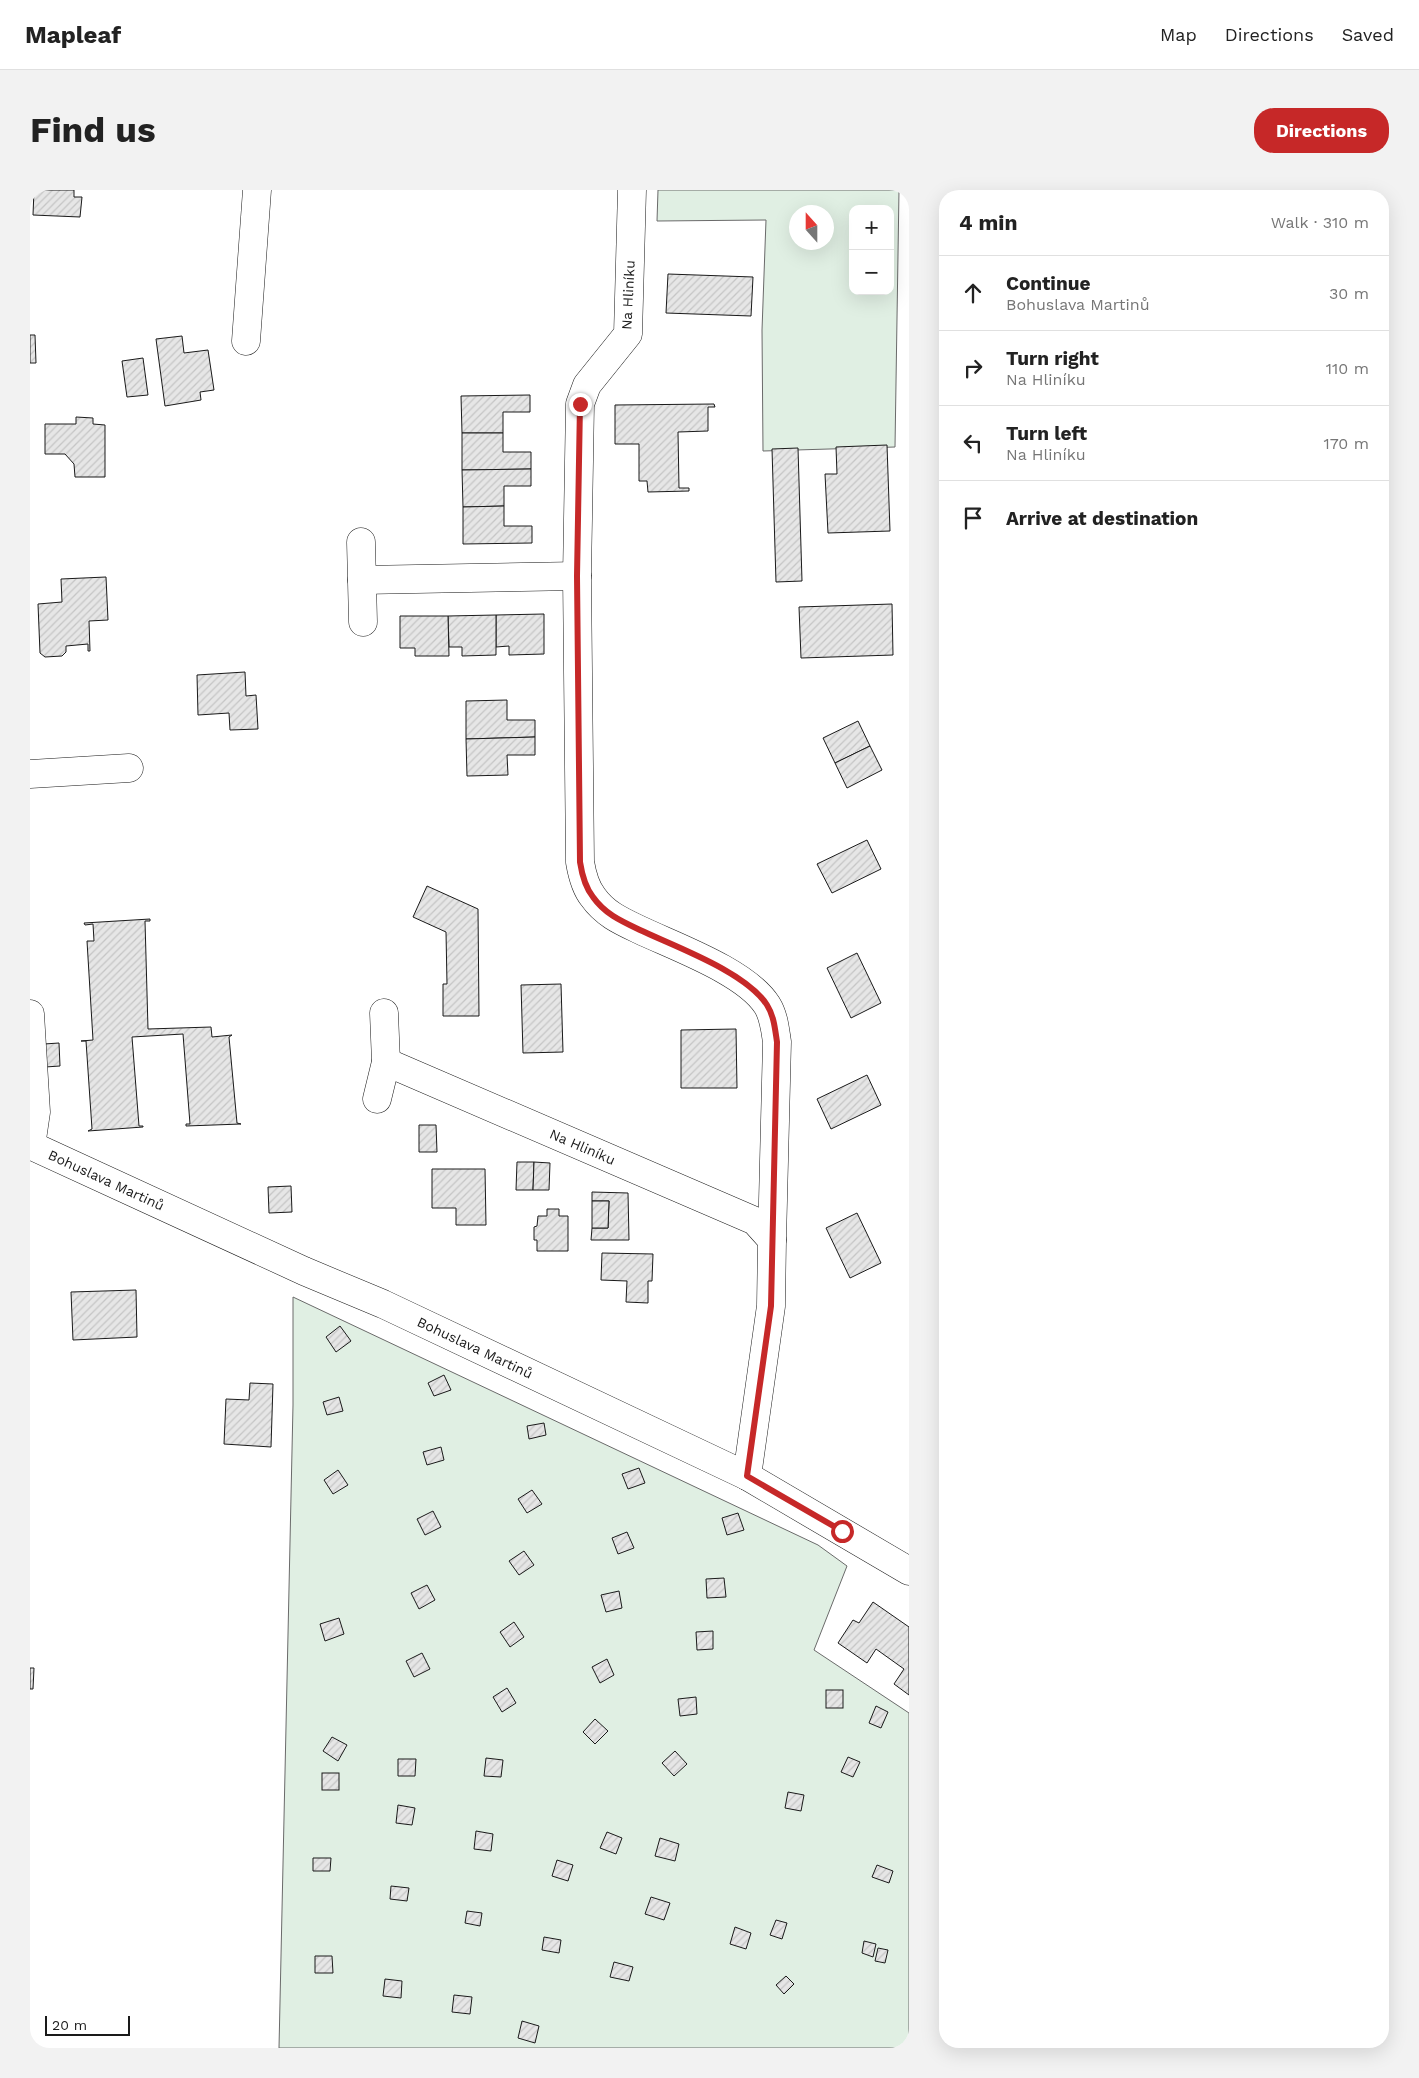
<!DOCTYPE html>
<meta charset="utf-8">
<style>
:root{--surface:#fff;--page:#f2f2f2;--text:#222;--muted:#767676;--line:#e0e0e0;--accent:#c62828}
body{margin:0;font-family:"Work Sans",sans-serif;background:var(--page);color:var(--text)}
.controls{position:absolute;right:15px;top:15px;display:grid;overflow:hidden;border-radius:10px;box-shadow:0 5px 20px #0002}
.controls button{width:45px;height:45px;display:grid;place-items:center;padding:0;border:0;border-bottom:1px solid var(--line);background:var(--surface);color:var(--text);font:25px sans-serif}
.compass{position:absolute;left:759px;top:15px;width:45px;height:45px;border-radius:50%;background:var(--surface);box-shadow:0 5px 20px #0002;rotate:339deg}
.scale{position:absolute;left:15px;bottom:12px;width:85px;box-sizing:border-box;padding-left:5px;border:2px solid #1a1a1a;border-top:0;font-size:14px;line-height:18px;white-space:nowrap;color:#1a1a1a;-webkit-text-stroke:4px #fff;paint-order:stroke}
.stop{position:absolute;width:15px;height:15px;margin:-11px;border:4px solid #c62828;border-radius:50%;background:#fff}
.stop.end{background:#c62828;border-color:#fff;box-shadow:0 1px 5px #0008}
.list{margin:0;padding:0;list-style:none}
h2{display:flex;justify-content:space-between;align-items:center;height:65px;margin:0;padding:0 20px;font-size:21px}
h2 small{font-size:16px;font-weight:400;color:var(--muted)}
.list li{display:grid;grid-template-columns:32px 1fr auto;gap:15px;align-items:center;box-sizing:border-box;height:75px;padding:0 20px;border-top:1px solid var(--line)}
.list b{display:block;font-size:19px;white-space:nowrap}
.list p{margin:0;font-size:16px;white-space:nowrap;color:var(--muted)}
.list em{font-size:16px;font-style:normal;color:var(--muted)}
.icon{flex:none;width:28px;height:28px;fill:none;stroke:currentColor;stroke-width:2;stroke-linecap:round;stroke-linejoin:round}
.map{position:relative;flex:none;width:879px;height:1858px;overflow:hidden;border-radius:20px}
header{display:flex;align-items:center;gap:30px;box-sizing:border-box;height:70px;padding:0 25px;background:var(--surface);border-bottom:1px solid var(--line)}
header strong{font-size:24px}
nav{display:flex;gap:28px;margin-inline-start:auto;font-size:18px}
.intro{display:flex;align-items:center;justify-content:space-between;box-sizing:border-box;height:120px;padding:0 30px}
h1{margin:0;font-size:35px}
.button{padding:12px 22px;border-radius:20px;background:var(--accent);color:#fff;font-size:18px;font-weight:700}
main{display:flex;gap:30px;padding:0 30px}
aside{flex:1;background:var(--surface);border-radius:20px;box-shadow:0 5px 20px #0002}
.map>svg:first-child{display:block}
</style>
<header>
<strong>Mapleaf</strong>
<nav><a>Map</a><a>Directions</a><a>Saved</a></nav>
</header>
<div class="intro"><h1>Find us</h1><a class="button">Directions</a></div>
<main>
<div class="map">
<svg width="879" height="1858" viewBox="0 0 879 1858">
<defs>
<pattern id="building-hatch" width="6" height="6" patternUnits="userSpaceOnUse" patternTransform="scale(1.25)"><rect width="6" height="6" fill="#e6e6e6"/><path d="M-1 1l2-2M0 6l6-6M5 7l2-2" fill="none" stroke="#c5c5c5"/></pattern>
</defs>
<rect width="100%" height="100%" fill="#fff"/>
<!-- garden -->
<g fill="#e0efe3" stroke="#6a6a6a" fill-rule="evenodd">
<path d="M628,0h241l-4,257 -132,4 -1,-121 4,-110 -109,1zM823,19h37v82h-37zM766,22h30v30h-30z"/>
<path d="M263,1107l525,248 29,21 -33,84 95,63v335h-630l14,-643z"/>
</g>
<!-- building -->
<g fill="url(#building-hatch)" stroke="#1a1a1a">
<path d="M4,0h40v7h8l-2,20 -47,-2z"/>
<path d="M638,84l85,3 -2,39 -85,-3z"/>
<path d="M0,145h5l1,28h-6z"/>
<path d="M152,146l2,17 24,-3 6,40 -14,2 1,8 -36,6 -9,-67z"/>
<path d="M113,168l5,37 -21,2 -5,-36z"/>
<path d="M500,205v17h-27v21h-41l-1,-37z"/>
<path d="M684,214l1,3h-7v24l-30,1 1,56h10v3l-41,1 -1,-11h-8v-37h-24v-39z"/>
<path d="M46,227l17,1v6l12,1v52h-30l-1,-13 -9,-10h-20v-30h31z"/>
<path d="M432,243h41v19h28v17l-69,1z"/>
<path d="M857,255l3,86 -62,2 -3,-59h12l-1,-27z"/>
<path d="M768,258l4,133 -26,1 -4,-133z"/>
<path d="M501,279v17h-27v20l-41,1 -1,-37z"/>
<path d="M474,316v20h28v17l-69,1v-37z"/>
<path d="M76,387l2,43 -19,1 1,30h-2v-7l-22,2v6l-4,4 -17,1 -5,-4 -2,-49 24,-2 -1,-23z"/>
<path d="M862,414l1,51 -92,3 -2,-51z"/>
<path d="M514,424v40l-35,1v-9l-13,1v-32z"/>
<path d="M466,425v40l-34,1v-9h-13l-1,-31z"/>
<path d="M370,426h48l1,40h-34v-8h-15z"/>
<path d="M215,482l1,24 10,-1 2,34 -28,1 -1,-17 -31,2 -1,-40z"/>
<path d="M477,510v20h28v17l-69,2v-38z"/>
<path d="M828,531l12,25 -35,17 -12,-25z"/>
<path d="M505,547v18h-28l1,20 -41,1 -1,-37z"/>
<path d="M840,556l12,24 -35,18 -12,-25z"/>
<path d="M837,650l14,29 -49,24 -15,-29z"/>
<path d="M397,696l51,23 1,107h-36v-32h4l-1,-52 -33,-15z"/>
<path d="M120,729v2h-5l3,108 63,-2 1,10 20,-2 -3,2 8,86 4,1 -55,2v-2h4l-7,-90 -51,3 7,89h4v1l-55,4 4,-2 -6,-88h-5l12,-1 -6,-99h7l-1,-17 -8,1 -1,-2z"/>
<path d="M827,763l24,50 -30,15 -24,-50z"/>
<path d="M531,794l2,68 -40,1 -2,-68z"/>
<path d="M706,839l1,59h-56v-58z"/>
<path d="M29,853l1,23 -15,1 -1,-23z"/>
<path d="M837,885l14,30 -50,24 -14,-30z"/>
<path d="M389,935h17l1,27h-18z"/>
<path d="M487,972h17l-1,28h-17z"/>
<path d="M504,972l16,1 -1,27h-16z"/>
<path d="M402,979h53l1,56h-30v-17h-24z"/>
<path d="M261,996l1,26 -23,1 -1,-26z"/>
<path d="M562,1002l36,1 1,47h-38l1,-12h16l1,-27h-17z"/>
<path d="M562,1011h17l-1,27h-16z"/>
<path d="M517,1019h12v7h9v35h-31v-11h-3v-13l3,-1 1,-10h9z"/>
<path d="M827,1023l24,50 -31,15 -24,-50z"/>
<path d="M572,1063l51,1 -1,27h-4v22l-22,-1 1,-21 -26,-1z"/>
<path d="M106,1100l1,47 -64,3 -2,-48z"/>
<path d="M310,1136l11,15 -15,11 -10,-15z"/>
<path d="M414,1185l7,15 -17,6 -6,-13z"/>
<path d="M220,1193l23,1 -2,63 -47,-3 2,-45 23,1z"/>
<path d="M309,1207l4,14 -16,4 -4,-13z"/>
<path d="M514,1233l2,12 -17,4 -2,-13z"/>
<path d="M411,1257l3,13 -17,5 -4,-13z"/>
<path d="M609,1278l6,15 -17,6 -6,-15z"/>
<path d="M308,1280l10,15 -15,9 -9,-14z"/>
<path d="M502,1300l10,14 -15,9 -9,-14z"/>
<path d="M403,1321l8,16 -16,8 -8,-16z"/>
<path d="M708,1323l6,17 -17,5 -5,-17z"/>
<path d="M597,1342l7,16 -16,6 -6,-16z"/>
<path d="M494,1361l10,14 -15,10 -10,-14z"/>
<path d="M694,1388l2,19 -19,1 -1,-19z"/>
<path d="M397,1395l8,15 -16,9 -8,-16z"/>
<path d="M589,1401l3,17 -16,4 -5,-17z"/>
<path d="M843,1412l36,25v68l-15,-11 10,-15 -28,-20 -9,14 -29,-20 15,-23 6,3z"/>
<path d="M309,1428l5,16 -19,7 -5,-17z"/>
<path d="M484,1432l10,15 -14,10 -10,-15z"/>
<path d="M683,1441v18l-16,1 -1,-18z"/>
<path d="M392,1463l8,16 -16,8 -8,-16z"/>
<path d="M577,1469l7,16 -14,8 -8,-16z"/>
<path d="M0,1478h4l-1,21h-3z"/>
<path d="M477,1498l9,15 -14,9 -9,-15z"/>
<rect x="796" y="1500" width="17" height="18"/>
<path d="M666,1507l1,17 -17,2 -2,-17z"/>
<path d="M846,1516l12,6 -7,16 -12,-5z"/>
<path d="M565,1529l13,12 -13,13 -12,-12z"/>
<path d="M302,1547l15,8 -9,16 -15,-10z"/>
<path d="M645,1561l12,13 -13,12 -12,-13z"/>
<path d="M818,1567l12,5 -7,15 -12,-5z"/>
<path d="M456,1568l17,2 -2,17 -17,-1z"/>
<path d="M368,1569h18l-1,17h-17z"/>
<rect x="292" y="1583" width="17" height="17"/>
<path d="M758,1602l16,3 -3,16 -16,-3z"/>
<path d="M368,1615l17,3 -3,17 -16,-2z"/>
<path d="M446,1641l17,3 -2,17 -17,-2z"/>
<path d="M577,1642l15,6 -6,16 -16,-6z"/>
<path d="M630,1648l19,6 -4,17 -20,-5z"/>
<path d="M283,1668h18l-1,13h-17z"/>
<path d="M527,1670l16,5 -5,16 -16,-5z"/>
<path d="M847,1675l16,6 -4,12 -17,-6z"/>
<path d="M361,1696l18,2 -2,13 -17,-2z"/>
<path d="M621,1707l19,6 -6,17 -19,-6z"/>
<path d="M437,1721l15,2 -2,13 -15,-3z"/>
<path d="M746,1730l11,3 -5,16 -12,-4z"/>
<path d="M705,1737l16,6 -5,16 -16,-5z"/>
<path d="M514,1747l17,3 -2,13 -17,-3z"/>
<path d="M834,1751l12,3 -3,13 -11,-4z"/>
<path d="M848,1758l10,2 -3,13 -10,-2z"/>
<path d="M285,1766h17l1,17h-18z"/>
<path d="M584,1772l19,5 -4,14 -19,-4z"/>
<path d="M756,1786l8,8 -10,10 -8,-9z"/>
<path d="M355,1789l17,2 -1,17 -18,-2z"/>
<path d="M424,1805l18,2 -2,17 -18,-2z"/>
<path d="M492,1831l17,5 -4,17 -17,-5z"/>
</g>
<g fill="none" stroke-linecap="round" stroke-linejoin="round">
<!-- minor casing -->
<g stroke="#1a1a1a" stroke-width="29">
<g id="minor">
<path d="M602,0l-4,144 -41,51 -7,19 -3,172 3,286c2,12 5,25 13,35 12,17 28,24 47,33 36,17 106,42 127,75 7,11 8,24 10,37l-5,198"/>
<path d="M216,151l11,-151"/>
<path d="M331,352l2,80"/>
<path d="M332,390l215,-4"/>
<path d="M0,584l99,-6"/>
<path d="M0,824l6,98 -5,34"/>
<path id="s1" d="M356,872l369,159 17,19 -1,66 -24,170"/>
<path d="M347,909l9,-37 -2,-49"/>
<path id="s2" d="M0,955l274,126 79,33 364,172 162,95"/>
</g>
</g>
<!-- minor -->
<use href="#minor" stroke="#fff" stroke-width="28"/>
</g>
<g fill="none" stroke-linecap="round" stroke-linejoin="round">
<!-- route -->
<path stroke="#c62828" stroke-width="6" d="M550,214l-3,172 3,286c2,13 5,25 13,35 12,17 28,24 47,33 36,17 106,42 127,75 7,11 8,24 10,37l-6,264 -24,170 95,55"/>
</g>
<g text-anchor="middle" dominant-baseline="central" stroke-width="4" stroke-linejoin="round" paint-order="stroke">
<!-- street labels -->
<g font-size="14" fill="#1a1a1a" stroke="#fff">
<text transform="translate(598 105) rotate(-87)">Na Hliníku</text>
<text stroke="none"><textPath href="#s1" startOffset="214">Na Hliníku</textPath></text>
<text stroke="none"><textPath href="#s2" startOffset="84">Bohuslava Martinů</textPath></text>
<text stroke="none"><textPath href="#s2" startOffset="489">Bohuslava Martinů</textPath></text>
</g>
</g>
</svg>
<div class="controls">
<button>+</button>
<button>−</button>
</div>
<svg class="compass" viewBox="-18 -18 36 36"><path d="M0-13l5 13h-10z" fill="#e53935"/><path d="M0 13l5-13h-10z" fill="#767676"/></svg>
<div class="scale">20 m</div>
<div class="stop" style="left:812px;top:1341px"></div>
<div class="stop end" style="left:550px;top:214px"></div>
</div>
<aside>
<h2>4 min<small>Walk · 310 m</small></h2>
<ul class="list">
<li><svg class="icon" aria-label="ahead" viewBox="0 0 24 24"><path d="M12 20V5M6 11l6-6 6 6"/></svg><div><b>Continue</b><p>Bohuslava Martinů</p></div><em>30 m</em></li>
<li><svg class="icon" aria-label="right" viewBox="0 0 24 24"><path d="M7 20v-9h11M14 6l5 5-5 5"/></svg><div><b>Turn right</b><p>Na Hliníku</p></div><em>110 m</em></li>
<li><svg class="icon" aria-label="left" viewBox="0 0 24 24"><path d="M17 20v-9H6M10 6l-5 5 5 5"/></svg><div><b>Turn left</b><p>Na Hliníku</p></div><em>170 m</em></li>
<li><svg class="icon" aria-label="arrive" viewBox="0 0 24 24"><path d="M6 21V4h12l-3 4 3 4H6"/></svg><div><b>Arrive at destination</b></div></li>
</ul>
</aside>
</main>
